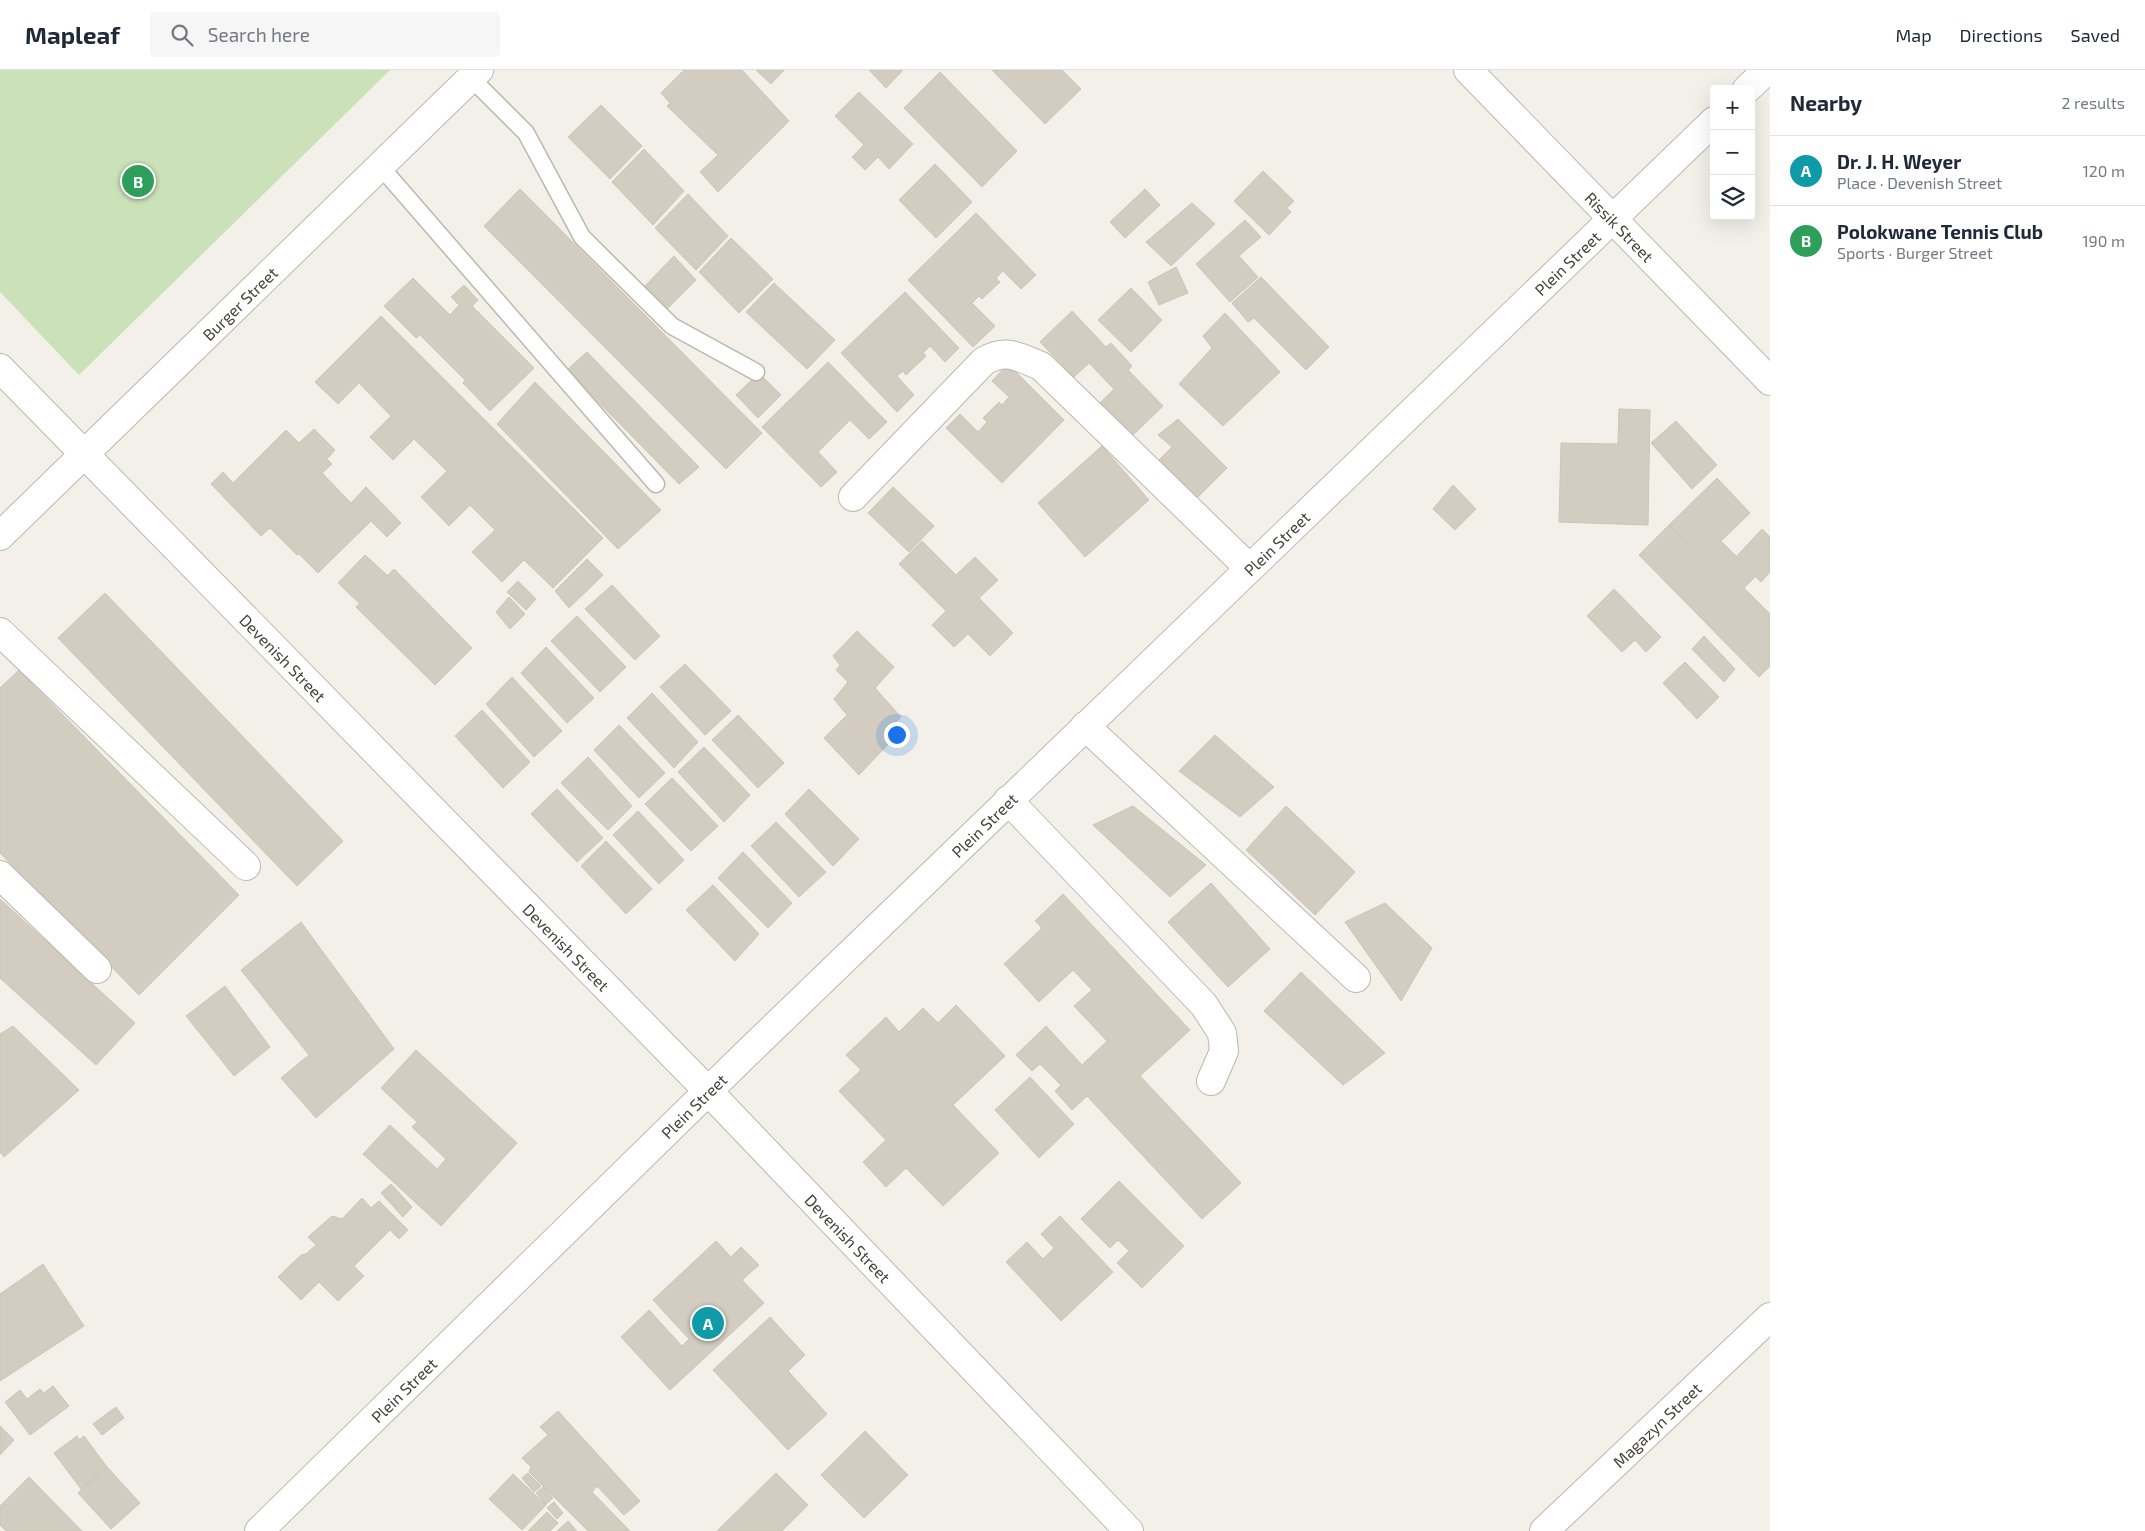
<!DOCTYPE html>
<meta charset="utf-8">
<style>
:root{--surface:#fff;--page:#f6f6f7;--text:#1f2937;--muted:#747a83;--line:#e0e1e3;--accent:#df5a33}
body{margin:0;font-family:"Exo 2",sans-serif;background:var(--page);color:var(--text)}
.controls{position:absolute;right:15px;top:15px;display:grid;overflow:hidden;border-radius:5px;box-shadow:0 5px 20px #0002}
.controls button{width:45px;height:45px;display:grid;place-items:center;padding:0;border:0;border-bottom:1px solid var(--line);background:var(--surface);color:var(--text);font:25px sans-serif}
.you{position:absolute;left:896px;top:664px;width:18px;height:18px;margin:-12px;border:4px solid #fff;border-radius:50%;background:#1a73e8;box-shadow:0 0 0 8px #1a73e833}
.badge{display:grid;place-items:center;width:32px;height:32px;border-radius:50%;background:var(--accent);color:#fff;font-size:16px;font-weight:700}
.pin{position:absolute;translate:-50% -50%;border:2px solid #fff;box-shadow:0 1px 5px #0006}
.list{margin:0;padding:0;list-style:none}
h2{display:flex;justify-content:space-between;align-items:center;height:65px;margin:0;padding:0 20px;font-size:21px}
h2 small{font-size:16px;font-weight:400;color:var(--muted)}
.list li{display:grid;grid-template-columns:32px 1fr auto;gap:15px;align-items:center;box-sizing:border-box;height:70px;padding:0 20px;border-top:1px solid var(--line)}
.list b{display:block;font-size:19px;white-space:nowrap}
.list p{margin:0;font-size:16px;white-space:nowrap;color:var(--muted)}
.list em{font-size:16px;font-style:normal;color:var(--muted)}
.icon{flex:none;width:28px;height:28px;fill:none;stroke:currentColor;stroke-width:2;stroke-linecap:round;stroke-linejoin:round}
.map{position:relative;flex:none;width:1770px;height:1461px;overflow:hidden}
header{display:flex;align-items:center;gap:30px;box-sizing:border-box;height:70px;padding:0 25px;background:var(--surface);border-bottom:1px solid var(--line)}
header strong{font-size:24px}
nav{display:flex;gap:28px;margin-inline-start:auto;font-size:18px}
.search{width:350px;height:45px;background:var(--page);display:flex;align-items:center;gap:12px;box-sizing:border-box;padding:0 18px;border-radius:5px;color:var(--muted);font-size:19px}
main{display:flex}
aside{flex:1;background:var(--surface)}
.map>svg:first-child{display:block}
</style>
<header>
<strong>Mapleaf</strong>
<div class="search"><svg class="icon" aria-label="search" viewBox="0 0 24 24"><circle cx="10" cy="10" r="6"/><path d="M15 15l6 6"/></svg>Search here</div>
<nav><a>Map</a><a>Directions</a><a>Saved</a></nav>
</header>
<main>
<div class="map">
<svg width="1770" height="1461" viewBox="0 0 1770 1461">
<rect width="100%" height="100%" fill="#f2f0e9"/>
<!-- green -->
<path fill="#cbe1b7" d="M0,0h390l-311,305 -79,-83z"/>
<!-- building -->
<g fill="#d2cdc0" stroke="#ccc5b4">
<path d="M684,0h58l47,51 -71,71 -18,-20 18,-17 -51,-49 3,-3 -9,-10z"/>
<path d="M756,0h28l-13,14z"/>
<path d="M869,0h34l-17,18z"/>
<path d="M992,0h70l19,19 -36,35z"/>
<path d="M940,2l77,79 -35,36 -78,-79z"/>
<path d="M859,22l54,52 -24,25 -11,-12 -13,13 -13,-13 12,-12 -29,-29z"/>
<path d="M601,35l41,41 -32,33 -42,-42z"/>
<path d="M644,79l40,42 -31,34 -41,-43z"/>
<path d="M935,94l37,38 -36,36 -37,-38z"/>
<path d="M1263,101l31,30 -7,7 4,4 -22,23 -35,-34z"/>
<path d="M520,119l242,244 -36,36 -242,-243z"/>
<path d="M1145,119l15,16 -35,33 -15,-16z"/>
<path d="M688,124l40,42 -32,34 -41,-42z"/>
<path d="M1192,133l23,21 -44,42 -25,-24z"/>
<path d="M976,143l60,62 -15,14 -18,-18 -7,7 4,4 -18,17 -3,-3 -7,7 23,23 -22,21 -65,-67z"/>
<path d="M1245,150l16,17 -22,19 19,21 -28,25 -34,-38z"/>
<path d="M731,168l42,41 -34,34 -40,-41z"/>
<path d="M674,186l22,24 -29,29 -22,-23z"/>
<path d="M1176,197l12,26 -29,12 -11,-23z"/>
<path d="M1261,207l68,70 -23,23 -52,-52 -6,4 -16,-19z"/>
<path d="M413,208l37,37 9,-10 -8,-8 13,-12 14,15 -6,6 62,62 -44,43 -27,-28 2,-3 -45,-45 -4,3 -32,-32z"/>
<path d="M774,213l61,57 -28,29 -61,-57z"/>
<path d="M1131,218l31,32 -31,32 -33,-32z"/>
<path d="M905,222l54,56 -14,14 -15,-16 -7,7 3,3 -20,19 -3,-4 -6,5 17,19 -17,17 -56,-59z"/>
<path d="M1072,241l34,36 5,-4 21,23 -4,4 35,36 -31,30 -32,-33 14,-14 -25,-26 -15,14 -34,-35z"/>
<path d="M1225,243l55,59 -57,54 -44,-42 33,-36 -9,-12z"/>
<path d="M381,246l222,222 -50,50 -29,-28 -22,22 -30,-30 23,-22 -25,-25 -21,21 -28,-29 26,-26 -33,-32 -21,21 -23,-23 21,-21 -32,-33 -21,21 -23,-22z"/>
<path d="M587,282l112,115 -20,17 -112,-114z"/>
<path d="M828,292l59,60 -18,17 -19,-19 -32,32 19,20 -16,15 -59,-60z"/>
<path d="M1008,294l56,56 -62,63 -56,-55 14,-14 18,18 9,-10 -4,-4 16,-16 3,3 7,-8 -17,-16z"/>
<path d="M759,303l22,22 -23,23 -22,-23z"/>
<path d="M535,312l126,128 -43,39 -121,-125z"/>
<path d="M1619,339l31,1 -2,115 -89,-3 2,-79 57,1z"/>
<path d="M1178,349l49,49 -33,33 -38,-38 16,-16 -14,-12z"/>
<path d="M1676,351l41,44 -25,24 -41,-46z"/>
<path d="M314,359l21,21 -8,9 5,5 -10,9 29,30 15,-16 35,36 -14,14 -16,-16 -53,52 -19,-19 -2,1 -27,-27 -9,8 -50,-52 12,-12 10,11 53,-53 13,13z"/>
<path d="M1102,376l47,54 -64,57 -47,-54z"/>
<path d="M1717,408l33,35 -29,28 -17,-17 -18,18 -17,-17z"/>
<path d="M1453,415l23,24 -21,21 -22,-21z"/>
<path d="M893,417l41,39 -25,26 -41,-39z"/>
<path d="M1704,454l52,52 -12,12 26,26v52l-11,11 -120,-122 30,-30 17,17z"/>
<path d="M1762,459l8,8v35l-9,10 -25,-25z"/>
<path d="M922,471l34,34 19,-18 23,23 -19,18 34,35 -23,23 -22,-22 -14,13 -22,-22 14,-14 -47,-47z"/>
<path d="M365,485l23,21 -28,28 -22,-21z"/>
<path d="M587,489l16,16 -34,33 -14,-17z"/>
<path d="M394,499l78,79 -37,37 -79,-78z"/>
<path d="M518,511l18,18 -10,11 -19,-18z"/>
<path d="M612,515l48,51 -25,24 -50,-51z"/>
<path d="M1614,519l47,48 -15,15 -11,-12 -13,12 -35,-36z"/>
<path d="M105,523l238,248 -46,45 -239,-248z"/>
<path d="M509,527l16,17 -15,15 -14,-17z"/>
<path d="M577,546l49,51 -26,25 -49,-51z"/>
<path d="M857,561l37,36 -19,21 26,29 -16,17 7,6 -33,35 -35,-37 23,-23 -13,-16 14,-17 -12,-12 4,-5 -7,-9z"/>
<path d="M1704,566l31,33 -11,13 -32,-33z"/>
<path d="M546,577l48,51 -27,25 -46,-50z"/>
<path d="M1685,592l34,35 -22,22 -34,-36z"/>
<path d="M685,594l46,47 -26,24 -45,-48z"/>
<path d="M19,600l220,225 -100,100 -139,-142v-165z"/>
<path d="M512,607l50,54 -28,26 -48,-53z"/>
<path d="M652,623l46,49 -24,26 -47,-50z"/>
<path d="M482,640l48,52 -27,26 -48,-52z"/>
<path d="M738,645l46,48 -26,25 -46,-48z"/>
<path d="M619,655l46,48 -26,25 -45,-48z"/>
<path d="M1215,665l59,52 -34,30 -61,-46z"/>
<path d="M704,677l46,48 -26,27 -46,-50z"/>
<path d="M588,687l44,49 -24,24 -47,-47z"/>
<path d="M672,708l46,48 -27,25 -46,-47z"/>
<path d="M557,719l46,49 -26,24 -46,-48z"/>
<path d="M809,719l50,50 -26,27 -48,-52z"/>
<path d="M1133,736l73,59 -36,32 -77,-72z"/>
<path d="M1286,736l69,66 -40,43 -69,-65z"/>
<path d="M638,741l46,49 -25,24 -46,-49z"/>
<path d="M776,752l50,50 -27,25 -48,-51z"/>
<path d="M606,771l46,48 -26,25 -45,-48z"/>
<path d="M743,782l49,51 -24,25 -50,-50z"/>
<path d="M1211,813l59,66 -42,38 -60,-65z"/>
<path d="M713,815l46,49 -24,27 -49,-51z"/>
<path d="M1063,824l127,136 -50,46 101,107 -39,36 -115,-123 -15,14 -17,-19 6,-6 -21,-21 -8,7 -16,-16 30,-29 36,39 25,-24 -33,-35 18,-16 -19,-20 -34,32 -35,-38 38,-36 -7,-7z"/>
<path d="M0,829l135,124 -39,42 -96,-87z"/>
<path d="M1385,833l47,45 -31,53 -56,-79z"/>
<path d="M301,852l93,127 -78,69 -35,-40 28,-23 -68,-85z"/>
<path d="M1301,902l84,81 -42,32 -79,-74z"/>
<path d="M225,916l45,61 -36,29 -48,-60z"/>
<path d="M956,935l49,51 -52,49 46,48 -56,53 -37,-38 -20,19 -23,-25 23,-22 -47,-49 22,-21 -15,-15 40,-38 13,15 24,-24 15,15z"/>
<path d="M13,956l66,64 -75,67 -4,-5v-118z"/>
<path d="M416,980l101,93 -76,83 -78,-72 27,-29 47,44 9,-10 -34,-32 5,-5 -36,-34z"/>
<path d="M1030,1007l44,47 -35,34 -44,-48z"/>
<path d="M1119,1111l65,65 -42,42 -25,-25 12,-12 -11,-11 -8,8 -29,-29z"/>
<path d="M391,1114l21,23 -9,10 -22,-24z"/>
<path d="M362,1128l9,10 8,-7 29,29 -9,9 -9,-9 -36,36 10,10 -26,25 -19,-19 -18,18 -23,-23 23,-22 5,-1 10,-9 -8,-8 24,-21 10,3z"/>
<path d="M1060,1146l53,56 -52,49 -55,-59 21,-20 16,17 11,-11 -13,-14z"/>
<path d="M716,1171l15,16 10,-10 18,18 -17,15 22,23 -94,87 -49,-53 28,-27 33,36 7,-7 -36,-39z"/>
<path d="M43,1194l41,62 -84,55v-87z"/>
<path d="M770,1247l35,38 -17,16 39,43 -39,36 -75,-80z"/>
<path d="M53,1316l16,20 -39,29 -25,-33 15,-12 7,9 13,-10 4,4z"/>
<path d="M116,1337l8,11 -22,17 -9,-11z"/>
<path d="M558,1341l82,90 -16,14 -27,-29 -5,6 38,39h-42l-59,-59 2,-5 -9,-9 26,-23 -8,-8z"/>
<path d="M0,1356l14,14 -14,15z"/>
<path d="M865,1361l43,44 -44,43 -43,-43z"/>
<path d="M77,1366l2,4 5,-4 23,31 -26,22 -27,-36z"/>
<path d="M107,1397l33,36 -29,26 -33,-36z"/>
<path d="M528,1403l13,13 -7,6 -12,-14z"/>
<path d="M776,1403l32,32 -26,26h-65z"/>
<path d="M513,1404l33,31 -24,25 -33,-31z"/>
<path d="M29,1407l53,54h-76l-6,-6v-19z"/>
<path d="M543,1417l10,11 -7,6 -10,-11z"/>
<path d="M554,1432l9,11 -6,6 -10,-11z"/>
<path d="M547,1442l11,11 -8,8h-22z"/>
<path d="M568,1451l9,10h-20z"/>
</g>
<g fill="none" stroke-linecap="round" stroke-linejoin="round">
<!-- service casing -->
<g stroke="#bdb8ad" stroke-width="19">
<g id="service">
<path d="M471,8l55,55 56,104 90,89 84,46"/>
<path d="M380,96l276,318"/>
</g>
</g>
<!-- minor casing -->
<g stroke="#bdb8ad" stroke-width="30">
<g id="minor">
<path id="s1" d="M1468,0l302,311"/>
<path d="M1747,19l20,-19"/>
<path id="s2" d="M0,298l708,723 421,440"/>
<path d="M853,427l131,-136c23,-13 34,-4 57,5l207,201"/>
<path id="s3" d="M0,466l479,-466"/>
<path d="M0,562l246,234"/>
<path d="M1085,656l271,252"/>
<path d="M1008,730l196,205 18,28 2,18 -13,30"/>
<path d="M0,805l97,94"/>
<path id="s4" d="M259,1461l486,-476 969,-934"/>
<path id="s5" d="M1544,1461l226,-214"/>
</g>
</g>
<!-- service -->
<use href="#service" stroke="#fff" stroke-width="16"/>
<!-- minor -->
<use href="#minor" stroke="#fff" stroke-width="28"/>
</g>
<g text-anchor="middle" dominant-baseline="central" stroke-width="5" stroke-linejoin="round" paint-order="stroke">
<!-- street labels -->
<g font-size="16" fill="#454138" stroke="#fff">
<text stroke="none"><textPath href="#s1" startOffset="218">Rissik Street</textPath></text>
<text stroke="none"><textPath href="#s4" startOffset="1822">Plein Street</textPath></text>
<text stroke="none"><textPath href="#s3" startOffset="334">Burger Street</textPath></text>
<text stroke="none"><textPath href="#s4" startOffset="1418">Plein Street</textPath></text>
<text stroke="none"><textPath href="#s2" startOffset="405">Devenish Street</textPath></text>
<text stroke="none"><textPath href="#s4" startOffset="1012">Plein Street</textPath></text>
<text stroke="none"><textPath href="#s2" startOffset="810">Devenish Street</textPath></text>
<text stroke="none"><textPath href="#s4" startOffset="608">Plein Street</textPath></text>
<text stroke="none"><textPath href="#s2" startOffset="1215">Devenish Street</textPath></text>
<text stroke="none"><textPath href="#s4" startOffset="202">Plein Street</textPath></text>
<text stroke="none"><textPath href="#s5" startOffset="155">Magazyn Street</textPath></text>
</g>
</g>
</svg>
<div class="controls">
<button>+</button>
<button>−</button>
<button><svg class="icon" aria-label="layers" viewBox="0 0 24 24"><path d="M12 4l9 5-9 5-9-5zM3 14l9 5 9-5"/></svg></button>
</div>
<div class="you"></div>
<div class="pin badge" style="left:708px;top:1253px;background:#0f9aa8">A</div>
<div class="pin badge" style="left:138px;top:111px;background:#2e9e5b">B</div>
</div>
<aside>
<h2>Nearby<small>2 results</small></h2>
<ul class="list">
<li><span class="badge" style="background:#0f9aa8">A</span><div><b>Dr. J. H. Weyer</b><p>Place · Devenish Street</p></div><em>120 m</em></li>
<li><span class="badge" style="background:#2e9e5b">B</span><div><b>Polokwane Tennis Club</b><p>Sports · Burger Street</p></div><em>190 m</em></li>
</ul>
</aside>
</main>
